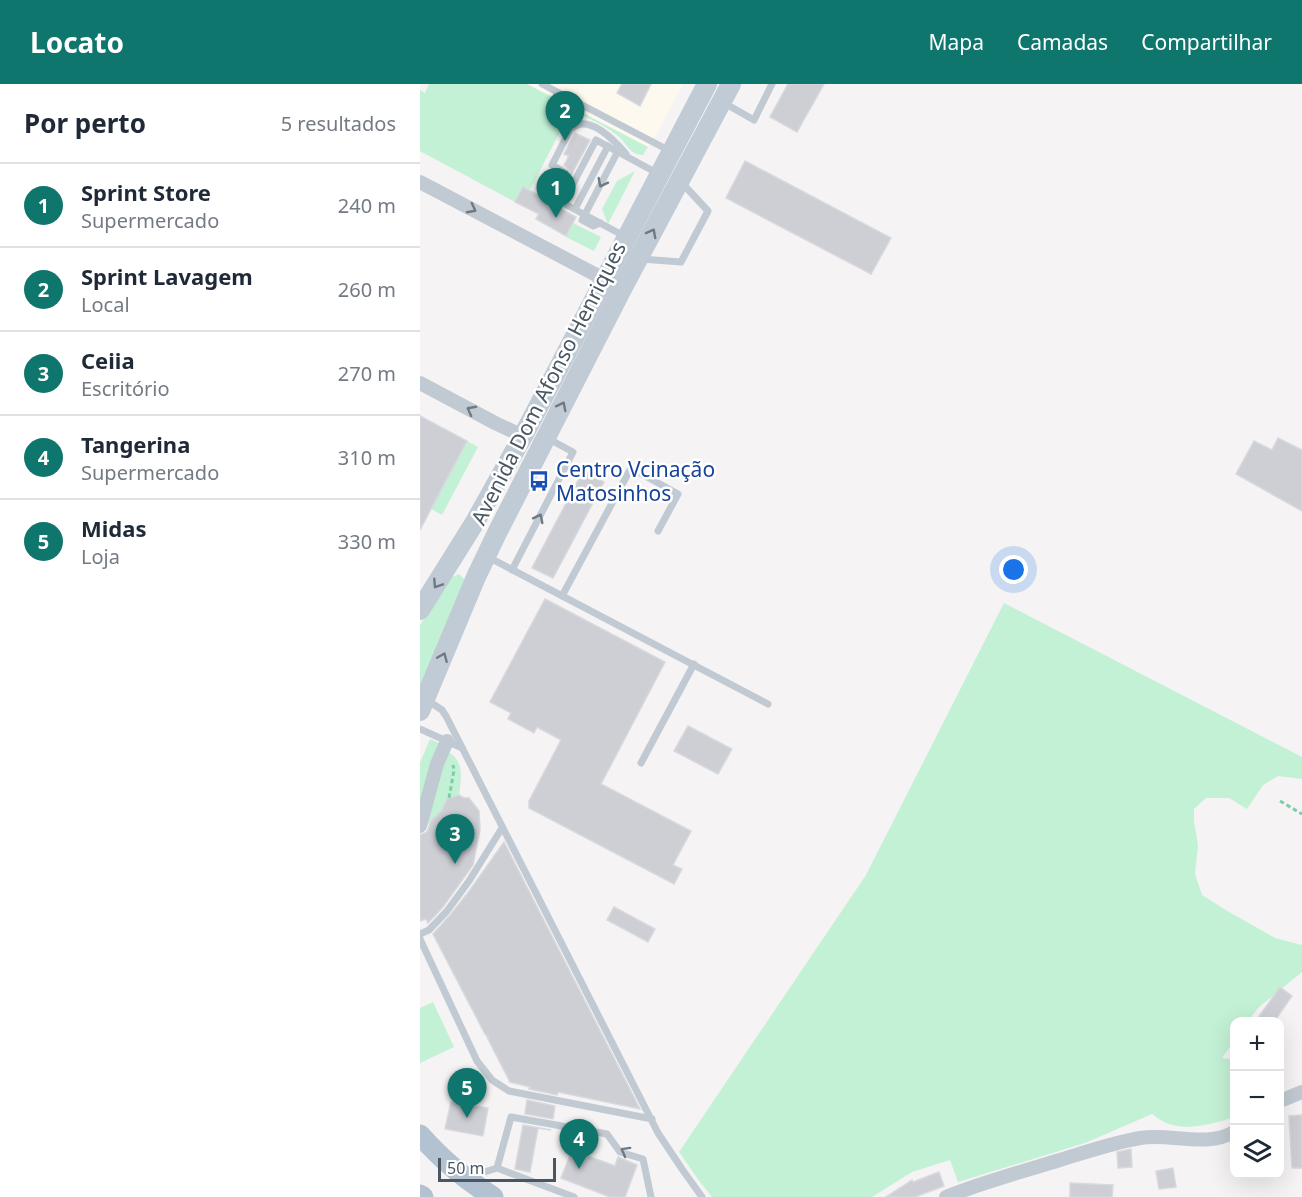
<!DOCTYPE html>
<html lang="pt">
<meta charset="utf-8">
<style>
:root{--surface:#fff;--page:#f2f2f3;--text:#1f2937;--muted:#747a83;--line:#e0e1e3;--accent:#0f766e}
body{margin:0;font-family:"Noto Sans",sans-serif;background:var(--page);color:var(--text)}
.controls{position:absolute;right:18px;bottom:18px;display:grid;overflow:hidden;border-radius:12px;box-shadow:0 6px 24px #0002}
.controls button{width:54px;height:54px;display:grid;place-items:center;padding:0;border:0;border-bottom:2px solid var(--line);background:var(--surface);color:var(--text);font:30px sans-serif}
.scale{position:absolute;left:18px;bottom:15px;width:118px;box-sizing:border-box;padding-left:6px;border:3px solid #4a5661;border-top:0;font-size:16px;line-height:21px;white-space:nowrap;color:#4a5661;-webkit-text-stroke:4px #fff;paint-order:stroke}
.you{position:absolute;left:594px;top:486px;width:21px;height:21px;margin:-15px;border:4px solid #fff;border-radius:50%;background:#1a73e8;box-shadow:0 0 0 9px #1a73e833}
.badge{display:grid;place-items:center;width:39px;height:39px;border-radius:50%;background:var(--accent);color:#fff;font-size:20px;font-weight:700}
.pin{position:absolute;translate:-50% -50px;filter:drop-shadow(0 2px 3px #0008)}
.pin::after{content:'';position:absolute;top:32px;width:21px;height:18px;background:inherit;clip-path:polygon(0 0,100% 0,50% 100%)}
.list{margin:0;padding:0;list-style:none}
h2{display:flex;justify-content:space-between;align-items:center;height:78px;margin:0;padding:0 24px;font-size:26px}
h2 small{font-size:20px;font-weight:400;color:var(--muted)}
.list li{display:grid;grid-template-columns:39px 1fr auto;gap:18px;align-items:center;box-sizing:border-box;height:84px;padding:0 24px;border-top:2px solid var(--line)}
.list b{display:block;font-size:22px;white-space:nowrap}
.list p{margin:0;font-size:20px;white-space:nowrap;color:var(--muted)}
.list em{font-size:20px;font-style:normal;color:var(--muted)}
.icon{flex:none;width:33px;height:33px;fill:none;stroke:currentColor;stroke-width:2;stroke-linecap:round;stroke-linejoin:round}
.map{position:relative;flex:none;width:882px;height:1113px;overflow:hidden}
header{display:flex;align-items:center;gap:36px;box-sizing:border-box;height:84px;padding:0 30px;background:var(--accent);color:#fff}
header strong{font-size:28px}
nav{display:flex;gap:33px;margin-inline-start:auto;font-size:21px}
main{display:flex}
aside{flex:1;background:var(--surface)}
.map>svg:first-child{display:block}
</style>
<header>
<strong>Locato</strong>
<nav><a>Mapa</a><a>Camadas</a><a>Compartilhar</a></nav>
</header>
<main>
<aside>
<h2>Por perto<small>5 resultados</small></h2>
<ul class="list">
<li><span class="badge">1</span><div><b>Sprint Store</b><p>Supermercado</p></div><em>240 m</em></li>
<li><span class="badge">2</span><div><b>Sprint Lavagem</b><p>Local</p></div><em>260 m</em></li>
<li><span class="badge">3</span><div><b>Ceiia</b><p>Escritório</p></div><em>270 m</em></li>
<li><span class="badge">4</span><div><b>Tangerina</b><p>Supermercado</p></div><em>310 m</em></li>
<li><span class="badge">5</span><div><b>Midas</b><p>Loja</p></div><em>330 m</em></li>
</ul>
</aside>
<div class="map">
<svg width="882" height="1113" viewBox="0 0 882 1113">
<rect width="100%" height="100%" fill="#f5f3f3"/>
<!-- commercial -->
<path fill="#fdf9ef" d="M107,0h156l-24,46 -11,17z"/>
<!-- green -->
<g fill="#c3f1d5">
<path d="M9,0h98l121,63 -5,8c-13,0 -16,-11 -25,-19 -13,-11 -32,-19 -47,-26l-41,80 -7,-3 -8,15 -95,-51v-61l5,3z"/>
<path d="M215,87l-27,53 -6,-15 15,-28z"/>
<path d="M153,139l28,14 -7,14 -28,-14z"/>
<path d="M47,357l11,6 -36,68 -11,-6z"/>
<path d="M39,490l6,6 -45,109v-64l32,-48z"/>
<path d="M584,519l298,154v22l-24,-3 -15,9 -16,24 -18,-11h-23l-12,11v12l4,24 -3,29 7,21 22,14 51,29 27,7v27l-43,35 -11,14 -14,1v19l-12,17 12,2v57c-20,7 -49,15 -70,5 -4,-2 -8,-5 -12,-8l-67,29 -127,39 -8,-22 -38,12 -40,25h-160l-12,-15 -21,-30 187,-277z"/>
<path d="M10,655l9,4 -19,62v-42z"/>
<path d="M28,668c17,9 13,27 11,43l-12,4 -5,11 -15,15 6,-30z"/>
<path d="M13,918l21,45 -34,16v-55z"/>
</g>
<!-- building -->
<g fill="#cdcfd5" stroke="#d7d9de" stroke-width="1.5">
<path d="M202,0h29l-11,22 -23,-13z"/>
<path d="M368,0h36l-27,48 -27,-15z"/>
<path d="M155,49l15,7 -21,39 2,-4v-4l-7,-6 5,-9 -5,-2z"/>
<path d="M325,77l146,77 -20,36 -145,-76z"/>
<path d="M103,103l23,12 2,-3v5l2,2 26,14 -10,19 -30,-17 3,-5 -24,-12z"/>
<path d="M0,332l47,25 -47,89z"/>
<path d="M858,354l24,12v61l-66,-37 18,-33 18,9z"/>
<path d="M163,387l21,11 -51,96 -21,-10z"/>
<path d="M125,515l120,63 -64,122 90,47 -18,34 9,4 -8,15 -145,-76v-7l32,-61 -24,-13 -3,6 -26,-14 3,-6 -21,-11z"/>
<path d="M268,642l44,23 -14,25 -44,-23z"/>
<path d="M39,711l5,3h5l10,13 1,19 -7,35 -30,42 -15,16 -2,-4 -6,2v-86l7,-3 4,-11 11,-11 5,-11z"/>
<path d="M84,758l136,267 -82,-17 -1,3 -28,-6 1,-2 -20,-5 -23,-45h1l-3,-3 -52,-100 18,-20 15,-19 -1,2z"/>
<path d="M194,823l41,22 -7,13 -41,-22z"/>
<path d="M860,903l12,9 -18,26h-19z"/>
<path d="M107,1016l28,6 -2,13 -28,-5z"/>
<path d="M31,1018l37,6 -5,28 -38,-7z"/>
<path d="M882,1031v53h-10l-3,-52z"/>
<path d="M103,1041l28,5 -13,-2 -8,44 -15,-3z"/>
<path d="M711,1065l1,18 -14,1 -1,-16z"/>
<path d="M152,1066l43,16 3,-9 19,8 -12,32h-15l-49,-19z"/>
<path d="M753,1084l3,19 -17,2 -3,-18z"/>
<path d="M519,1088l5,14 -29,11h-29l26,-17 1,2z"/>
<path d="M650,1099l43,2 -1,12h-42z"/>
</g>
<g fill="none" stroke-linecap="round" stroke-linejoin="round">
<!-- path -->
<g stroke="#7ad0a6" stroke-width="3" stroke-dasharray="4.5 3" stroke-linecap="butt">
<path d="M29,714l5,-28 -1,-5"/>
<path d="M860,717l22,13"/>
</g>
<!-- service -->
<g stroke="#c1cad2" stroke-width="7">
<path d="M122,0l128,67"/>
<path d="M304,19l30,17 18,-36"/>
<path d="M143,119l-10,-5 13,-25 -14,-8 18,-35c17,-19 45,11 56,24"/>
<path d="M155,125l33,-63"/>
<path d="M180,139l-7,3 -11,-6 36,-69"/>
<path d="M204,152l-61,-33 33,-63 61,33"/>
<path d="M221,175l40,3 27,-51 -26,-28"/>
<path d="M68,473l280,147"/>
<path d="M92,486l61,-118 -26,-14"/>
<path d="M142,512l69,-128 47,26 -20,37"/>
<path d="M7,616l15,10 4,6 212,417 24,36 20,28"/>
<path d="M0,645l42,19"/>
<path d="M221,679l53,-99"/>
<path d="M0,850l9,-4 18,-19 22,-30 33,-53"/>
<path d="M0,855l57,122 15,19 17,11 143,28"/>
<path d="M77,1084l14,-51 96,17 13,18 23,7 8,38"/>
<path d="M52,1092l25,-8 77,29"/>
</g>
<!-- minor -->
<g stroke="#c1cad2" stroke-width="14">
<path d="M0,98l184,97"/>
<path d="M0,299l77,41 26,12"/>
<path d="M0,742l17,-62 10,-23"/>
<path d="M860,1017l22,-9"/>
<path d="M526,1113c37,-15 75,-25 114,-37 26,-8 52,-17 80,-22 31,-5 66,10 94,-6"/>
</g>
<!-- secondary -->
<g stroke="#c1cbd6" stroke-width="20">
<path d="M0,526l55,-88 48,-86 184,-352"/>
<path d="M0,627l56,-134 21,-44 125,-244 109,-205"/>
</g>
<!-- primary -->
<g stroke="#b3c2d1" stroke-width="21">
<path d="M0,1051c23,26 44,43 73,62"/>
<path d="M0,1111l3,2"/>
</g>
</g>
<!-- one-way arrows -->
<defs><path id="oneway-chevron" d="M-2-3.5L2.5 0L-2 3.5" fill="none" stroke-width="1.6" stroke-linecap="round" stroke-linejoin="round" transform="scale(1.5)"/></defs>
<g stroke="#6e7983">
<use href="#oneway-chevron" transform="translate(182 99) rotate(117)"/>
<use href="#oneway-chevron" transform="translate(52 125) rotate(28)"/>
<use href="#oneway-chevron" transform="translate(51 326) rotate(-152)"/>
<use href="#oneway-chevron" transform="translate(119 434) rotate(-63)"/>
<use href="#oneway-chevron" transform="translate(205 1067) rotate(-151)"/>
</g>
<g stroke="#6e7984">
<use href="#oneway-chevron" transform="translate(232 149) rotate(-62)"/>
<use href="#oneway-chevron" transform="translate(142 322) rotate(-63)"/>
<use href="#oneway-chevron" transform="translate(17 500) rotate(123)"/>
<use href="#oneway-chevron" transform="translate(23 573) rotate(-67)"/>
</g>
<!-- icons -->
<defs>
<g id="bus-bare" transform="scale(1.62)"><path d="M-5-6H5V4H4V6H2V4H-2V6H-4V4H-5ZM-3.5-4V0h7V-4ZM-3.5 1.2v1.5H-2V1.2ZM2 1.2v1.5H3.5V1.2Z" fill="#1a4fb4" stroke="#fff" stroke-width="2.5" paint-order="stroke"/></g>
</defs>
<g fill-rule="evenodd">
<use href="#bus-bare" x="119" y="397"/>
</g>
<g text-anchor="middle" dominant-baseline="central" stroke-width="5" stroke-linejoin="round" paint-order="stroke">
<!-- street labels -->
<g font-size="21" fill="#4a5661" stroke="#fff">
<text transform="translate(128 299) rotate(-63)">Avenida Dom Afonso Henriques</text>
</g>
<!-- transit labels -->
<g font-size="21" fill="#164399" stroke="#fff" text-anchor="start">
<text x="136" y="385">Centro Vcinação<tspan x="136" dy="24">Matosinhos</tspan></text>
</g>
</g>
</svg>
<div class="controls">
<button>+</button>
<button>−</button>
<button><svg class="icon" aria-label="layers" viewBox="0 0 24 24"><path d="M12 4l9 5-9 5-9-5zM3 14l9 5 9-5"/></svg></button>
</div>
<div class="scale">50 m</div>
<div class="you"></div>
<div class="pin badge" style="left:136px;top:134px">1</div>
<div class="pin badge" style="left:145px;top:57px">2</div>
<div class="pin badge" style="left:35px;top:780px">3</div>
<div class="pin badge" style="left:159px;top:1085px">4</div>
<div class="pin badge" style="left:47px;top:1034px">5</div>
</div>
</main>
